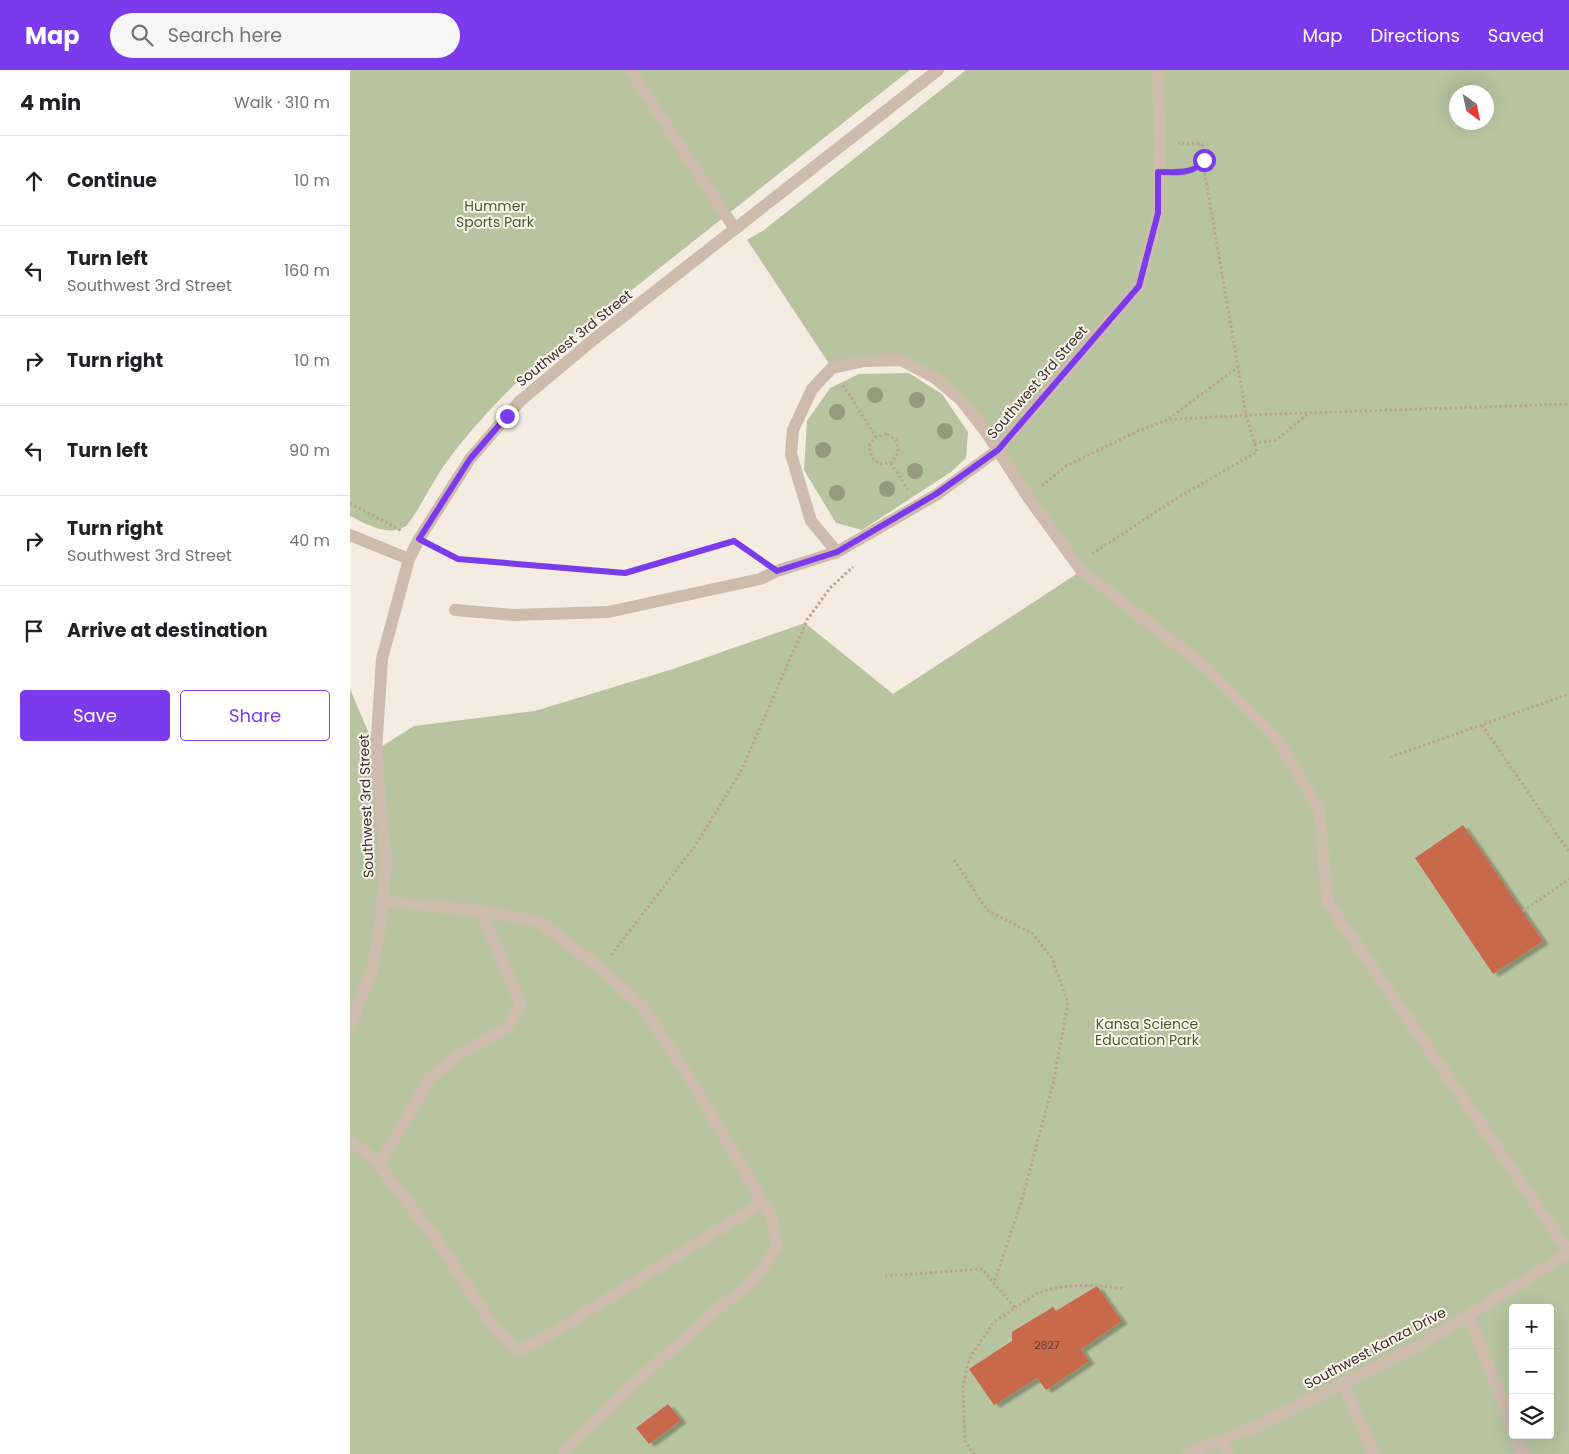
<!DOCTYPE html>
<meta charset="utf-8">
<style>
:root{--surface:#fff;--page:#f6f6f6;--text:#202124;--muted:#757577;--line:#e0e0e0;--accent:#7c3aed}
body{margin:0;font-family:Poppins,sans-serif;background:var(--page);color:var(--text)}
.controls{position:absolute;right:15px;bottom:15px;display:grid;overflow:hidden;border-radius:5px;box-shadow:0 5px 20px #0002}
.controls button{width:45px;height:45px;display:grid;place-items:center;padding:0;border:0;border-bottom:1px solid var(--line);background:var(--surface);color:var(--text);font:25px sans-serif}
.compass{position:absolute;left:1099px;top:15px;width:45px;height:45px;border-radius:50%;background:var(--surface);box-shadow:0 5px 20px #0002;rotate:147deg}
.stop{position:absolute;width:15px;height:15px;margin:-11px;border:4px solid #7c3aed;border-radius:50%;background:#fff}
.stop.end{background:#7c3aed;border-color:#fff;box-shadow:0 1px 5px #0008}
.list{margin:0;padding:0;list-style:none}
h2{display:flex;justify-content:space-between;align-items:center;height:65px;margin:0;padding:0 20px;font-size:21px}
h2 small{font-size:16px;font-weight:400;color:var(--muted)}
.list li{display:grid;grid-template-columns:32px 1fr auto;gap:15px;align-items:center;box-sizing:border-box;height:90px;padding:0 20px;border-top:1px solid var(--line)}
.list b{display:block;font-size:19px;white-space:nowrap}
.list p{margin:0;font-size:16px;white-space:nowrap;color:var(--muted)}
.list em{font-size:16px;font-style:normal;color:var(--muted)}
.actions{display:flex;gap:10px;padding:15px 20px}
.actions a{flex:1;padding:11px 0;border:1px solid var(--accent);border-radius:5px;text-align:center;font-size:18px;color:var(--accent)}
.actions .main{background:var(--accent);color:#fff}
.icon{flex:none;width:28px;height:28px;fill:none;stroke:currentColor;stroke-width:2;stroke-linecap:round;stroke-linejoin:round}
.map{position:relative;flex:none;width:1219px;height:1384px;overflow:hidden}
header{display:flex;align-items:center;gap:30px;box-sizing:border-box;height:70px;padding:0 25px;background:var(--accent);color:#fff}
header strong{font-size:24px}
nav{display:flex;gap:28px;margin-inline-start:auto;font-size:18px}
.search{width:350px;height:45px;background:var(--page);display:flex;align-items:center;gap:12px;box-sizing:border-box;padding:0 18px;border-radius:28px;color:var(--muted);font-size:19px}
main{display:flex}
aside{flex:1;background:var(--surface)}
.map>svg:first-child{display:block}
</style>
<header>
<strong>Map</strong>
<div class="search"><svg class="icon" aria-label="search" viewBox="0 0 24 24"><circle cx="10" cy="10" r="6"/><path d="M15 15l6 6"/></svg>Search here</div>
<nav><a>Map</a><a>Directions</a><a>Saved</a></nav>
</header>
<main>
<aside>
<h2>4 min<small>Walk · 310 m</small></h2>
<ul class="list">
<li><svg class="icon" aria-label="ahead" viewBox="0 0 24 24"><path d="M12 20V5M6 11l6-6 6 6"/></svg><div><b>Continue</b></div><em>10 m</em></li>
<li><svg class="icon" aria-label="left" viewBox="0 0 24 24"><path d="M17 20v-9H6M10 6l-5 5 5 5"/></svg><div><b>Turn left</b><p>Southwest 3rd Street</p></div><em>160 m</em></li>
<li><svg class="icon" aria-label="right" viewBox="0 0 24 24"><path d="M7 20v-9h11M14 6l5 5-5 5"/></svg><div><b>Turn right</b></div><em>10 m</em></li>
<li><svg class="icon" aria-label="left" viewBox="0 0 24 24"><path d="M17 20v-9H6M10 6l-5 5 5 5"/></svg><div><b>Turn left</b></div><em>90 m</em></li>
<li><svg class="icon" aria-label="right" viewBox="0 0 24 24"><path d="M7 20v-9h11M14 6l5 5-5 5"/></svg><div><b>Turn right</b><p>Southwest 3rd Street</p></div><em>40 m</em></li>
<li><svg class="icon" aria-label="arrive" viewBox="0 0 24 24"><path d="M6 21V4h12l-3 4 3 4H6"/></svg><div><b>Arrive at destination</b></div></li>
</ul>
<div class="actions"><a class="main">Save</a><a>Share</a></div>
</aside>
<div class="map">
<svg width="1219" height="1384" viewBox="0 0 1219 1384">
<defs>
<filter id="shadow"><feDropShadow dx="5.5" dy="3" stdDeviation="1" flood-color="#0004"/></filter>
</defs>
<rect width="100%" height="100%" fill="#f4ebe1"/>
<!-- green -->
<g fill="#b8c4a0" fill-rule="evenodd">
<path d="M0,0h560l-387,306c-30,30 -58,59 -82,94 -12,18 -21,39 -35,56 -20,11 -37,-1 -56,-10z"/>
<path d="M616,0h603v1384h-1219v-765l26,61 38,-24 121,-15 138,-42 132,-46 88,71 188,-123 -120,-171 -60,-40 -69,8 -85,-128 17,-10zM1106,22h30v30h-30zM1163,1238h37v127h-37z"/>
<path d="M559,303l33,21 26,38 -2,26 -15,14 -89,58 -26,-7 -32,-53 3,-49 23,-33 29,-14z"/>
</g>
<!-- building -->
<g fill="#c8694b" filter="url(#shadow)">
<path d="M1113,755l80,116 -50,33 -78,-116z"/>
<path d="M747,1216l25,35 -41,28 8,12 -43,29 -9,-12 -43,27 -25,-36 43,-28v-9l41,-25 3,4z"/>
<path d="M318,1334l13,16 -32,24 -13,-16z"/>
</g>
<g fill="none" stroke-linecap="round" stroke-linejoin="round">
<!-- path -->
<g stroke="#b9a596" stroke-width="3" stroke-dasharray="2.5 2.5" stroke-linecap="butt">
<path d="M853,93l35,204"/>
<path d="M828,102h11l14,-9 2,-5 -3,-14 -24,-1"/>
<path d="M493,315l33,52"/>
<path d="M537,364l10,7 1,12 -7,10 -11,1 -8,-6 -3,-12 7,-9z"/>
<path d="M904,373l22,-3 33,-27"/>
<path d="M541,393l17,27"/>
<path d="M692,416l24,-20 74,-36 28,-10 78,-5 323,-11"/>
<path d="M0,433l52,28"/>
<path d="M85,477l23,12 167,14 109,-32 26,18"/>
<path d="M742,484l85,-56 80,-46 -11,-37 -8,-48 -70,52"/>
<path d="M1132,655l87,127"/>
<path d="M1040,687l179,-63"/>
<path d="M604,790l33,50 46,24 19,24 16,45 -15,81 -32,119 -27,80"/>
<path d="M1173,841l46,-32"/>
<path d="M261,885l84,-109 46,-75 66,-151 23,-32 23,-21"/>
<path d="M535,1206l97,-7 33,39 -21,14 -22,32 -5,13 -4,22 2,52 9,13"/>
<path d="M665,1238c6,-4 13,-9 19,-13 24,-12 64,-11 89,-6"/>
</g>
<!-- lane -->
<g stroke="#cdbbac" stroke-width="12">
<path d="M0,465l59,24"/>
<path d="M487,482l-26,-31 -20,-67 2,-24 19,-41 20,-21 33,-7 36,-1 34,18 26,22 25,32 42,65 53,73 128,100 67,67 43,72 9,94 241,349"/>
<path d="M105,540l59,5 94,-3 152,-33 17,-8 60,-19 99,-57 62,-45 141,-164 19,-73 2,-71 -2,-72"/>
<path d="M32,831l99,10 59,11 60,46 43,39 49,75 80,136 5,29 -19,28 -9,10 -23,17 -74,65 -83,79 -6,8"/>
<path d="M0,1070l26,21 66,86 54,83 22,21 33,-17 212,-132"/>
<path d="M29,1095l51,-87 29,-24 48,-26 14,-23 -40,-94"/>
<path d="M1118,1245l45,113"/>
<path d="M993,1313l31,71"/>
<path d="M1166,1365l7,19"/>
<path d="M871,1371l7,13"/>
</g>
<!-- street -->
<g stroke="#cdbbac" stroke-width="12">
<path d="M280,0l105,159"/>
<path d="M0,956l22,-56 9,-49 5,-62 -10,-108 6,-92 27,-100 10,-20 51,-80 50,-58 73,-61 345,-270"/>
<path d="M837,1384l70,-28 168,-84 144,-89"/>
</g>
</g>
<!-- trees -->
<g fill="#969b7f">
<circle cx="525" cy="325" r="8"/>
<circle cx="567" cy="330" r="8"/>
<circle cx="487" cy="342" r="8"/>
<circle cx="595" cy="361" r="8"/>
<circle cx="473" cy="380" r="8"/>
<circle cx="565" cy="401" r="8"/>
<circle cx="537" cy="419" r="8"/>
<circle cx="487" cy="423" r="8"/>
</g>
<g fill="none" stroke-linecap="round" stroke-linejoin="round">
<!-- route -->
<path stroke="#7c3aed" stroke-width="6" d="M157,346l-37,43 -51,80 39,20 167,14 109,-32 43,30 60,-19 99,-58 62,-44 141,-164 19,-73v-41c16,0 37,3 46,-12"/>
</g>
<g text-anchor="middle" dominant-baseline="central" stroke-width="4" stroke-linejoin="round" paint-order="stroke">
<!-- number labels -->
<g font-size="11" fill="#5e3e33">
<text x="697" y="1275">2827</text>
</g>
<!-- park labels -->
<g font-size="14" fill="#4a5a2e" stroke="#fbf5ee">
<text x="145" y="136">Hummer<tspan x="145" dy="16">Sports Park</tspan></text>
<text x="797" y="954">Kansa Science<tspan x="797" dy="16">Education Park</tspan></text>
</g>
<!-- street labels -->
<g font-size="14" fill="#3b302b" stroke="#fbf5ee">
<text transform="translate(224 268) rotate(-39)">Southwest 3rd Street</text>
<text transform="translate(687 312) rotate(-49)">Southwest 3rd Street</text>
<text transform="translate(16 736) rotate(-92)">Southwest 3rd Street</text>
<text transform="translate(1025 1278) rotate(-28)">Southwest Kanza Drive</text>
</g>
</g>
</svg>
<div class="controls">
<button>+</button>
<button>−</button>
<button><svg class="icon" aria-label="layers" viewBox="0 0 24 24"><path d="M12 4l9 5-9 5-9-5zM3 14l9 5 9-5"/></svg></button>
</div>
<svg class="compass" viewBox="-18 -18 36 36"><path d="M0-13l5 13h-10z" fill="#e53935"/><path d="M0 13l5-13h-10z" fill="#757577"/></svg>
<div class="stop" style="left:854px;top:90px"></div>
<div class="stop end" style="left:157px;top:346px"></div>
</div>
</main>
